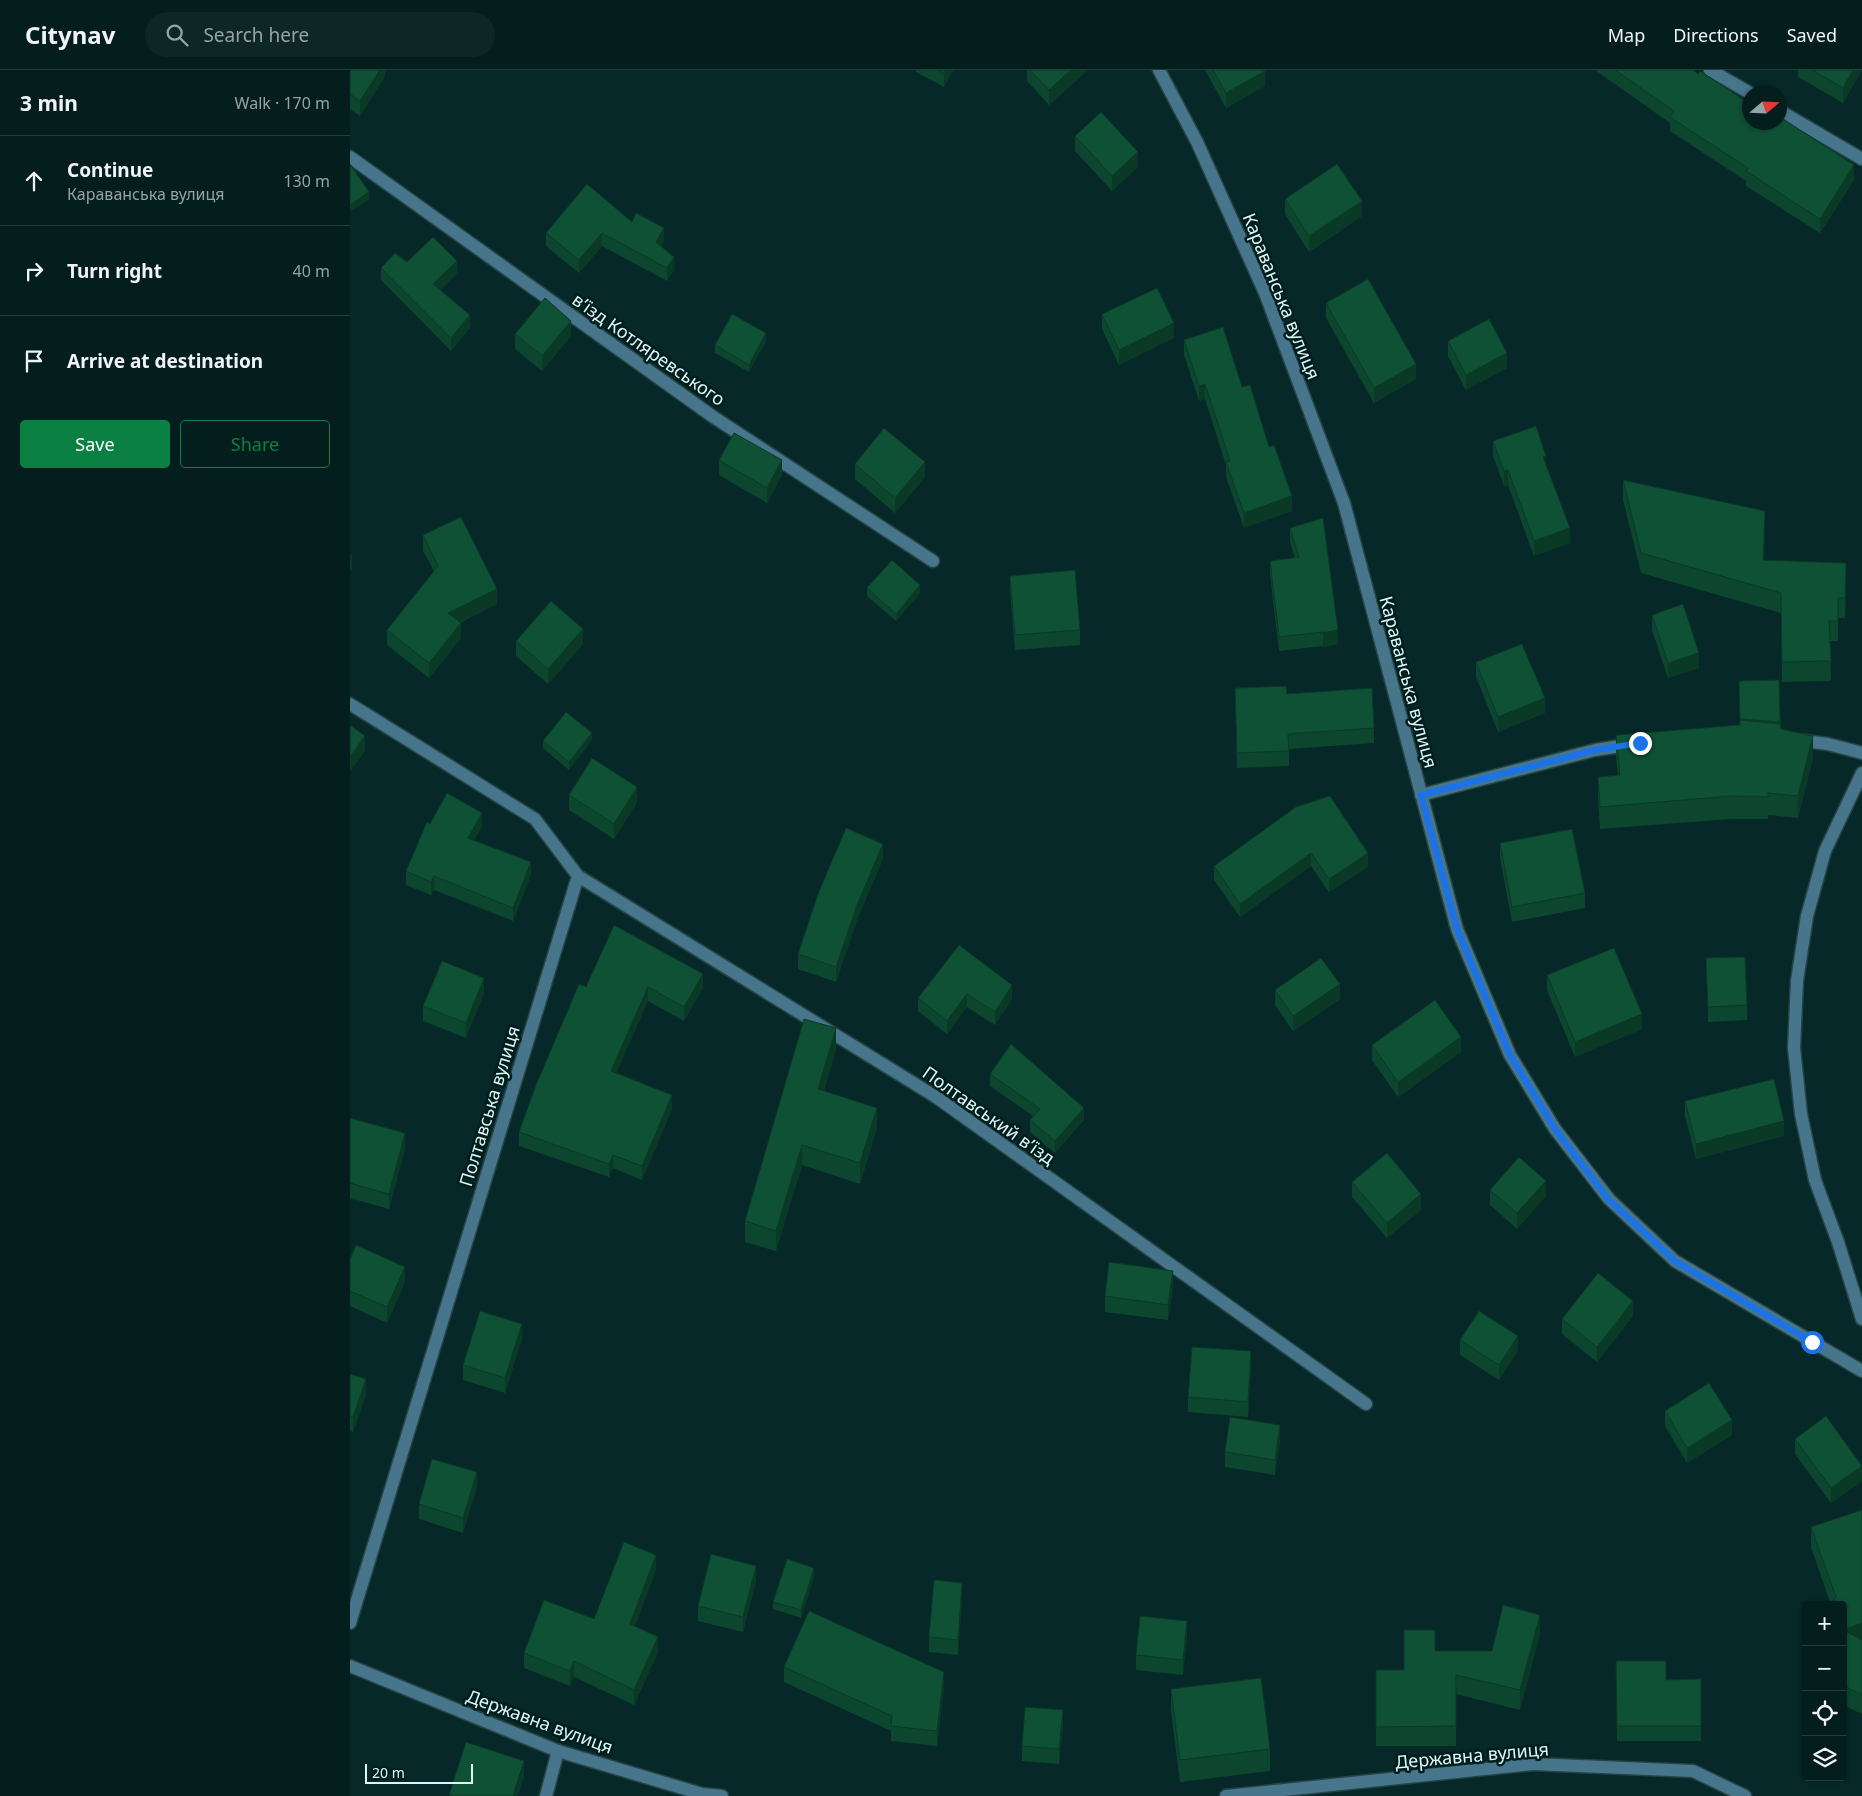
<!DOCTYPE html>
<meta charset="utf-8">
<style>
:root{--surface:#041e1e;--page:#0d2727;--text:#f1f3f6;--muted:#97a2a4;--line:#253c3c;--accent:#0b8043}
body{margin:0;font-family:"Noto Sans",sans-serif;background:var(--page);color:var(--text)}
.controls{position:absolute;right:15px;bottom:15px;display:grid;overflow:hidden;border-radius:5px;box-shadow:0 1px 4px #0004}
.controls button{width:45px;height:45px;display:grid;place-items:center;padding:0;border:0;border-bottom:1px solid var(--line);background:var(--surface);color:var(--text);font:25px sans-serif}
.compass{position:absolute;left:1392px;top:15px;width:45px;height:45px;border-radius:50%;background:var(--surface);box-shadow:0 1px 4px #0004;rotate:71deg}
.scale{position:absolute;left:15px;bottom:12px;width:108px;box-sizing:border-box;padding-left:5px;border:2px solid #dff6f6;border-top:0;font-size:14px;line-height:18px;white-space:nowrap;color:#dff6f6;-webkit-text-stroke:4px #001e1e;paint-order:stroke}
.stop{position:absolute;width:15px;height:15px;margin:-11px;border:4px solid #1a73e8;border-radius:50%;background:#fff}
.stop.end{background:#1a73e8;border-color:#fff;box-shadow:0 1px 5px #0008}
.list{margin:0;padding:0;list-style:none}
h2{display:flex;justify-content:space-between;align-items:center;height:65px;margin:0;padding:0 20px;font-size:21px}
h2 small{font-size:16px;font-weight:400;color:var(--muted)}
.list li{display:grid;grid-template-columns:32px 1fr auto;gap:15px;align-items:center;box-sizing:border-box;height:90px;padding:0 20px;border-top:1px solid var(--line)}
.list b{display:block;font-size:19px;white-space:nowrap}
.list p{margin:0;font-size:16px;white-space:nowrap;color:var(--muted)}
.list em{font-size:16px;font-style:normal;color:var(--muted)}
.actions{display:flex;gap:10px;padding:15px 20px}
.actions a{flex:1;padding:11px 0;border:1px solid var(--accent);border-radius:5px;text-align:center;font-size:18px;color:var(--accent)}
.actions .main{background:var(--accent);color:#fff}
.icon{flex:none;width:28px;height:28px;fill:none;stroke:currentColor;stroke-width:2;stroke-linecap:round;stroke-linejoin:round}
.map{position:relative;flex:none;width:1512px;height:1726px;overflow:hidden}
header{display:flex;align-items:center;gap:30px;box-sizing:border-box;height:70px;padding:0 25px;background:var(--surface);border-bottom:1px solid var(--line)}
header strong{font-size:24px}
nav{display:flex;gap:28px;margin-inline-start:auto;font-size:18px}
.search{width:350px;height:45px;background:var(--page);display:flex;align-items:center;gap:12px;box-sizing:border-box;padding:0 18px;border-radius:28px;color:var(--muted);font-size:19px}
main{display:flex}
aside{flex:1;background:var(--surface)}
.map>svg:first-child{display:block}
</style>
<header>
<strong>Citynav</strong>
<div class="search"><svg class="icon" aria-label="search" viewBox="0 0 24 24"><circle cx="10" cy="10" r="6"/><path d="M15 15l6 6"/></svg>Search here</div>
<nav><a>Map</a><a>Directions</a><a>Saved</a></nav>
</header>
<main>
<aside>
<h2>3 min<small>Walk · 170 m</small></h2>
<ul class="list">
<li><svg class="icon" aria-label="ahead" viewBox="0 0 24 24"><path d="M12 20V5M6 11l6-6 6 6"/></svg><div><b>Continue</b><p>Караванська вулиця</p></div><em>130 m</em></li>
<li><svg class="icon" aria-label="right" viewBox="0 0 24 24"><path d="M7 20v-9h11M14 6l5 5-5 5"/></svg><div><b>Turn right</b></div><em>40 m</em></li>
<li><svg class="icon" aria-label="arrive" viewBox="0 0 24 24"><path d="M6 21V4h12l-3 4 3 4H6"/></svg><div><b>Arrive at destination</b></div></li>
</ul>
<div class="actions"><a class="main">Save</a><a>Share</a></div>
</aside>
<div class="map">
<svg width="1512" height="1726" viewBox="0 0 1512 1726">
<rect width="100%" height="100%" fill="#062828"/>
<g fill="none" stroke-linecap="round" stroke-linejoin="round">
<!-- minor casing -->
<g stroke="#244545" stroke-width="15">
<g id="minor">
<path d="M809,0l38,72 68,151 79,210 113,426 53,126 45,74 54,70 66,62 187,110"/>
<path d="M1360,0l40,23"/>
<path d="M1430,41l82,48"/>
<path d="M0,87l362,259 221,145"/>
<path d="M0,634l185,115 43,57 -228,747"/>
<path d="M1447,670l31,4 34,9"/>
<path d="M1512,703l-37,78 -18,65 -10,65 -3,67 7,66 14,66 23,62 24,77"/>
<path d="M1071,725l174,-45 38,-6"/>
<path d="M228,806l358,221 430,307"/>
<path d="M0,1596l208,85 144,43 20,2"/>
<path d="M196,1726l12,-45"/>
<path d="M876,1726l307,-32 160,7 52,25"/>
</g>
</g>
<!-- minor -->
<use href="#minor" stroke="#46758c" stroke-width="12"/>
</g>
<!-- wall -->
<g fill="#0c462e">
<path d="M0,0h35v6l-25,40 -10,-7z"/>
<path d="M566,0h37l-9,17 -28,-15z"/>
<path d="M677,0h61l-39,35 -22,-24z"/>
<path d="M855,0h59l1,16 -39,22z"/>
<path d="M1245,0h98l161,110 -34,53 -74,-47v-5l-76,-50v-8z"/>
<path d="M1448,0h64l-19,33 -45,-26z"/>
<path d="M725,66l63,31 -26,24 -37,-40z"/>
<path d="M935,129l77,17 -53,36 -24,-38z"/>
<path d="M282,152l32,19 -3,6 13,23 -7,11 -65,-35 -23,27 -33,-27v-13z"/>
<path d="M57,192l50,11 -17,17 30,38 -19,23 -70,-71v-12z"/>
<path d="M976,233l90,76 -42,24 -48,-85z"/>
<path d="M752,244l72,24 -55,27 -17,-36z"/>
<path d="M165,264l56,2 -29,35 -27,-22z"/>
<path d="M834,270l58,47 27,60 23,64 -48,17 -18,-51v-12l-21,-66 -6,2 -15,-46z"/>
<path d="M416,271l-17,31 -34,-19v-8z"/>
<path d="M1098,271l59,27 -41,22 -18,-34z"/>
<path d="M1143,371l77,102 -36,13 -26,-71 -4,1 -11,-30z"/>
<path d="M369,390l63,15 -15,28 -48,-28z"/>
<path d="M505,394l70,13 -30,36 -40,-34z"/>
<path d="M1273,410l142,51 -1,29 82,23 -1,35h-7v23h-8l1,40 -49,1 -1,-69 -140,-40 -18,-73z"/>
<path d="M940,458l48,116 -15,3v-1l-44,5 -9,-76v-14l25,-3 -5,-16z"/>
<path d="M73,465l74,69 -37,19 1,15 -32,40 -42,-33v-15l47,-59 -11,-20z"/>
<path d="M660,506l70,54v15l-65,5 -5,-59z"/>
<path d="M517,518l53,5 -24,28 -29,-25z"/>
<path d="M1302,545l47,53 -31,10 -16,-48z"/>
<path d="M166,571l67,3 -35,40 -32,-28z"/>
<path d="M1126,592l69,51 -47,19 -22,-55z"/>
<path d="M1429,610l2,49 32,29 -15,60 -30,-3v4h-37l-131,10 -2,-30v-22l20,-2 -2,-18v-22l124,-10 -1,-44z"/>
<path d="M885,618l52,6 87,34v15l-85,6v17l-52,2z"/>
<path d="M242,670l-23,30 -26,-22v-7z"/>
<path d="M219,725l68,7 -23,37 -45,-29z"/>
<path d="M946,737l72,60 -39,25 -18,-26 -71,51 -26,-37v-14z"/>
<path d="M80,754l52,2 -8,14 57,35 -18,46 -79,-31 -3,5 -25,-10v-14z"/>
<path d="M1150,773l85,50v15l-73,14 -12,-64z"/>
<path d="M533,789l-26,61 -21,62 -38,-13v-15z"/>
<path d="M1356,888l41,47v15l-39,2z"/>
<path d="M1197,905l95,54 -67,28 -28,-67z"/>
<path d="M662,915v14l-17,26 -28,-18 -20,27 -29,-23v-13z"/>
<path d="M236,917l117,1 -19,33 -36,-20 -32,72 56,36 -30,71 -29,-12 -4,9 -90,-31v-14z"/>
<path d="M925,920l65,9 -47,32 -18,-26z"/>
<path d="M134,923l-18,45 -43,-17v-15z"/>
<path d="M1022,975l89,7 -63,45 -26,-37z"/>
<path d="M486,979l-12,42 53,37 -17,56 -58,-19 -26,86 -31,-9v-21z"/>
<path d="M640,1004l94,46 -29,33 -25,-21v-12l3,-4 -43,-30z"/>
<path d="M1335,1031l99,35 -88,23 -11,-43z"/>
<path d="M0,1048l55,31 -16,60 -39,-11z"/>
<path d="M1002,1112l69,28 -34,28 -35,-41z"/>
<path d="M1140,1120l56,6 -29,33 -27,-24z"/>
<path d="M0,1189l55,23 -18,41 -37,-17z"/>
<path d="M823,1216l-5,34 -63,-8v-16z"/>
<path d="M1283,1246l-36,46 -35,-28v-15z"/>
<path d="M172,1269l-17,54 -42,-13v-15z"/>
<path d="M1110,1270l58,11 -19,29 -39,-25z"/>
<path d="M901,1296l-3,51 -60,-5v-15z"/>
<path d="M0,1304l16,20 -13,38 -3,-1z"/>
<path d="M1315,1341l67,24 -45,28 -22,-37z"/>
<path d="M1445,1369l67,42 -31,22 -36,-49z"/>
<path d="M930,1370l-5,35 -50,-8v-15z"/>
<path d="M127,1417l-14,46 -44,-14v-15z"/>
<path d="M1512,1440v204l-19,-9v-100h-12l-20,-58v-20z"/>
<path d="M306,1500l-21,56 23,26 -24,53 -60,-28 -4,9 -46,-18v-15l70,-34z"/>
<path d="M464,1506l-13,42 -28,-9v-7z"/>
<path d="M406,1511l-13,51 -45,-11v-15z"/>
<path d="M612,1528l-4,57 -29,-3v-15z"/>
<path d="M1190,1564l-20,76 -64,-16v52h-80v-76h28l31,-19h57z"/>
<path d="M837,1566l-4,39 -47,-5v-15z"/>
<path d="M1456,1586v29l-4,-2v-19z"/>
<path d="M1266,1591l50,19 35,-1v62h-84z"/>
<path d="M434,1597l160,20 -7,59 -46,-5v-10l-107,-49z"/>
<path d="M821,1619l99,60v22l-90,11 -9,-71z"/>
<path d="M713,1655l-4,39 -37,-3v-15z"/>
</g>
<!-- shaded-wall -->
<g fill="#0a3925">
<path d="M30,0h5v6l-25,40v-15z"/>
<path d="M595,0h8l-9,17v-14z"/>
<path d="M721,0h17l-39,35v-15z"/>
<path d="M1503,0h9l-19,33v-15z"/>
<path d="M915,1v15l-39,22v-15z"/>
<path d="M788,82v15l-26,24v-15z"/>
<path d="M1504,95v15l-34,53v-14z"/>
<path d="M19,122v8l-19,12v-7z"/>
<path d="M1012,131v15l-53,36v-16z"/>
<path d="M314,158v13l-8,15v-14z"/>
<path d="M252,163v13l-23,27v-13z"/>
<path d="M324,187v13l-7,11v-13z"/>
<path d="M107,191v12l-24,24v-13z"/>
<path d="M120,245v13l-19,23v-13z"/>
<path d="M221,251v15l-29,35v-15z"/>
<path d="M824,253v15l-55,27v-15z"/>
<path d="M416,263v8l-17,31v-7z"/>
<path d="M1157,283v15l-41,22v-15z"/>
<path d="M1066,294v15l-42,24v-15z"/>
<path d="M855,314v15l-6,2v-15z"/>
<path d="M1196,386v15l-3,-14z"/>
<path d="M432,390v15l-15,28v-15z"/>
<path d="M575,392v15l-30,36v-15z"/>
<path d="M1158,400v15l-4,1v-15z"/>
<path d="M942,426v15l-48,17v-15z"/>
<path d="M1415,441v20l-2,49v-20z"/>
<path d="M1220,458v15l-36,13v-15z"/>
<path d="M2,484v15l-2,2v-15z"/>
<path d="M1496,493v20l-1,35v-20z"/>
<path d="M570,515v8l-24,28v-7z"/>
<path d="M147,519v15l-49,24v-15z"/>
<path d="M111,553v15l-32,40v-15z"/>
<path d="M233,559v15l-35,40v-15z"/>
<path d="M988,560v14l-15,3v-14z"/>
<path d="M1349,583v15l-31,10v-15z"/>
<path d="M1195,628v15l-47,19v-15z"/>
<path d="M242,663v7l-23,30v-8z"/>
<path d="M15,666v15l-15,21v-15z"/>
<path d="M1463,666v22l-15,60v-22z"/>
<path d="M287,717v15l-23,37v-15z"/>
<path d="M132,743v13l-14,25v-13z"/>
<path d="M533,774v15l-26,61 -21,62v-15l21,-62z"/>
<path d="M961,783v13l-71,51v-13z"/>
<path d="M1018,783v14l-39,25v-13z"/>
<path d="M181,792v13l-18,46v-13z"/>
<path d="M84,806v14l-3,5v-13z"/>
<path d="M353,904v14l-19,33v-14z"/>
<path d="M134,908v15l-18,45v-15z"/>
<path d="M990,914v15l-47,32v-15z"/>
<path d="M662,915v14l-17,26v-13z"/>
<path d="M298,917v14l-37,84v-14z"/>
<path d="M617,924v13l-20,27v-13z"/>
<path d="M1292,944v15l-67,28v-15z"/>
<path d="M486,958v21l-18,60v-20z"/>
<path d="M1111,967v15l-63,45v-15z"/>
<path d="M322,1025v14l-30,71v-14z"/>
<path d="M527,1038v20l-17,56v-21z"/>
<path d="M734,1038v12l-29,33v-12z"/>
<path d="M1434,1051v15l-88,23v-15z"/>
<path d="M55,1063v16l-16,60v-15z"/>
<path d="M452,1075v20l-26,86v-20z"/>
<path d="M263,1085v13l-4,9v-13z"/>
<path d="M1196,1111v15l-29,33v-16z"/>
<path d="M1071,1124v16l-34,28v-15z"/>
<path d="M55,1197v15l-18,41v-16z"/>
<path d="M823,1201v15l-5,34v-15z"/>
<path d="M1283,1231v15l-36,46v-15z"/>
<path d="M172,1254v15l-17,54v-15z"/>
<path d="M1168,1266v15l-19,29v-15z"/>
<path d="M901,1281v15l-3,51v-15z"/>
<path d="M16,1309v15l-13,38v-15z"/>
<path d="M1382,1350v15l-45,28v-15z"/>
<path d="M930,1355v15l-5,35v-15z"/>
<path d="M1512,1396v15l-31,22v-15z"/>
<path d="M127,1402v15l-14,46v-15z"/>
<path d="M306,1485v15l-26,69v-15z"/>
<path d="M406,1496v15l-13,51v-15z"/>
<path d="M464,1498v8l-13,42v-8z"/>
<path d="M612,1513v15l-4,57v-15z"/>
<path d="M1190,1545v19l-20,76v-20z"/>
<path d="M837,1551v15l-4,39v-15z"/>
<path d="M1512,1553v20l-19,6v-19z"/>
<path d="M308,1567v15l-24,53v-15z"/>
<path d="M224,1591v16l-4,9v-15z"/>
<path d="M594,1602v15l-7,59v-15z"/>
<path d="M713,1640v15l-4,39v-15z"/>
<path d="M174,1691v16l-6,19h-5z"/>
</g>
<!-- building -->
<g fill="#0e5135" stroke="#0a3925">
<path d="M0,0h30l-20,31 -10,-7z"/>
<path d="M588,0h7l-1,3z"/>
<path d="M680,0h41l-22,20z"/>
<path d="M863,0h51l1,1 -39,22z"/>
<path d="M1265,0h78l5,4 2,-3 50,33v18h30v-5l74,48 -34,54 -74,-48 2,-3 -78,-51 4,-6z"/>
<path d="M1462,0h41l-10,18z"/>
<path d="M751,42l37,40 -26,24 -37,-40z"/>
<path d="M0,94l19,28 -19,13z"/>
<path d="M987,94l25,37 -53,35 -24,-37z"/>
<path d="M237,114l45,38 4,-9 28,15 -8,14 18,15 -7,11 -65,-35 -23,27 -33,-27z"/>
<path d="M83,167l24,24 -24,23 37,31 -19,23 -70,-70 14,-15 12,9z"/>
<path d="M1018,209l48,85 -42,24 -48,-85z"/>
<path d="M807,218l17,35 -55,27 -17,-36z"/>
<path d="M195,228l26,23 -29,35 -27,-22z"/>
<path d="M382,244l34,19 -17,32 -34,-20z"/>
<path d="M1139,249l18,34 -41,22 -18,-34z"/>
<path d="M873,257l19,60 8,-2 19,62 5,-2 18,51 -48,17 -18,-51 4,-1 -25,-77 -6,2 -15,-46z"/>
<path d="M1186,356l10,30 -3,1 27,71 -36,13 -26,-71 -4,1 -11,-30z"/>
<path d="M534,358l41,34 -30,36 -40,-34z"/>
<path d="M384,363l48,27 -15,28 -48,-28z"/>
<path d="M1273,410l142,31 -2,49 83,3 -1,35h-7v23h-9l2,40 -49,1 -1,-69 -140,-40z"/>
<path d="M111,447l36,72 -49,24 13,10 -32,40 -42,-33 51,-64 -15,-31z"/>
<path d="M973,448l15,112 -15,3v-1l-44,5 -9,-76 29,-4 -9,-29z"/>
<path d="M542,490l28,25 -24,29 -29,-26z"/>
<path d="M725,500l5,60 -65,5 -5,-59z"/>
<path d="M201,531l32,28 -35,40 -32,-28z"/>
<path d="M1333,534l16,49 -31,10 -16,-48z"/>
<path d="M1172,574l23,54 -47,19 -22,-55z"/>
<path d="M1429,610l1,42 -40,-3 -1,-38z"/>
<path d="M936,616l1,8 85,-6 2,40 -86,6 1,17 -52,2 -2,-65z"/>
<path d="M216,642l26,21 -23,29 -26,-21z"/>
<path d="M1390,650l40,4 1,5 32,7 -15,60 -30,-3v4l-37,-1 -131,11 -2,-30 22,-2 -4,-40 124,-10z"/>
<path d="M0,655l15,11 -15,21z"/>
<path d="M242,688l45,29 -23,37 -45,-29z"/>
<path d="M97,723l35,20 -14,25 63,24 -18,46 -79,-32 -3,6 -25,-11 21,-49 3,2z"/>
<path d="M980,726l38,57 -39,26 -18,-26 -71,51 -26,-38 82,-59z"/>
<path d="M496,758l37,16 -26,61 -21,62 -38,-13 20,-60z"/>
<path d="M1222,759l13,64 -73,14 -12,-64z"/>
<path d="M264,855l89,49 -19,33 -36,-20 -37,84 61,24 -30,71 -29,-11 -4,9 -90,-32 17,-47 43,-101 7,3z"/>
<path d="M609,875l53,40 -17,27 -28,-18 -20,27 -29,-23z"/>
<path d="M1264,878l28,66 -67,28 -28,-67z"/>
<path d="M1395,887l2,48 -39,2 -2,-49z"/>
<path d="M971,888l19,26 -47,32 -18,-26z"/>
<path d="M92,891l42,17 -18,45 -43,-17z"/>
<path d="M1085,930l26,37 -63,45 -26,-37z"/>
<path d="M454,949l32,9 -18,61 59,19 -17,55 -58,-18 -26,86 -31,-10z"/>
<path d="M661,974l73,64 -29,33 -25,-21 10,-11 -50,-35z"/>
<path d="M1424,1009l10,42 -88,23 -11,-43z"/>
<path d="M0,1048l55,15 -16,61 -39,-11z"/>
<path d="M1037,1083l34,41 -34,29 -35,-41z"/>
<path d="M1169,1087l27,24 -29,32 -27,-23z"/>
<path d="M6,1175l49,22 -18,40 -37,-16v-32z"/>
<path d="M759,1192l64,9 -5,34 -63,-9z"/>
<path d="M1248,1203l35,28 -36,46 -35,-28z"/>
<path d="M130,1241l42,13 -17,54 -42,-13z"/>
<path d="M1129,1241l39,25 -19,29 -39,-25z"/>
<path d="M842,1277l59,4 -3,51 -60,-5z"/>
<path d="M0,1304l16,5 -13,38 -3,-1z"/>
<path d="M1359,1313l23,37 -45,28 -22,-37z"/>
<path d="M1476,1346l36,50 -31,22 -36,-49z"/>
<path d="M880,1347l50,8 -5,35 -50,-8z"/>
<path d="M82,1389l45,13 -14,46 -44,-14z"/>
<path d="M1512,1440v113l-19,7v-25h-11l4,-8 -25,-70z"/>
<path d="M274,1472l32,13 -26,69 28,13 -24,53 -60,-29 -4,10 -46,-18 20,-53 50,19z"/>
<path d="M361,1484l45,12 -13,51 -45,-11z"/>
<path d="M437,1489l27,9 -13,42 -28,-8z"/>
<path d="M584,1510l28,3 -4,57 -29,-3z"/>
<path d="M1153,1535l37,10 -20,75 -64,-15v51l-80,1v-57h28v-40h31v21h57z"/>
<path d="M459,1541l135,61 -7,59 -46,-5 1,-10 -108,-49z"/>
<path d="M790,1546l47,5 -4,39 -47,-5z"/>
<path d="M1493,1560l19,10v55l-19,-10z"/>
<path d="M1456,1586v10l-4,-2z"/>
<path d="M1266,1591h50v19l35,-1v47h-84z"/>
<path d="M911,1608l9,71 -90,11 -9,-71z"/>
<path d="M675,1637l38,3 -4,39 -37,-3z"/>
<path d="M116,1672l58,19 -11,35h-60l-4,-1z"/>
</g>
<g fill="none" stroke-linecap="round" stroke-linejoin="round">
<!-- route -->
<path stroke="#1a73e8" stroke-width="6" d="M1290,673l-45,7 -174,45 36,134 53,126 45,74 53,70 67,62 137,81"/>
</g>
<g text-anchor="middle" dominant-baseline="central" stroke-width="5" stroke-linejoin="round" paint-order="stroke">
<!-- street labels -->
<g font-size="18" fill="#dff6f6" stroke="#001e1e">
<text transform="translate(932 226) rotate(68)">Караванська вулиця</text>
<text transform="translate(299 279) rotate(35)">в’їзд Котляревського</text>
<text transform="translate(1059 612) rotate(75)">Караванська вулиця</text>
<text transform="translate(139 1036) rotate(-73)">Полтавська вулиця</text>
<text transform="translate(639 1045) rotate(35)">Полтавський в’їзд</text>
<text transform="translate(190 1651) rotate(20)">Державна вулиця</text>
<text transform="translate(1122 1685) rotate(-5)">Державна вулиця</text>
</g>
</g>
</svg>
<div class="controls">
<button>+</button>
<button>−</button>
<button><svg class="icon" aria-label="locate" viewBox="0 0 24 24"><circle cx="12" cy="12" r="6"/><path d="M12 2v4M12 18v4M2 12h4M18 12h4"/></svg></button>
<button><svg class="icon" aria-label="layers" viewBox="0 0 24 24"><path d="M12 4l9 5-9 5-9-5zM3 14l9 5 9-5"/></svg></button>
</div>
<svg class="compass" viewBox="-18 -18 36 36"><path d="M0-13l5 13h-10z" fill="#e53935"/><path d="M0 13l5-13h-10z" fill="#97a2a4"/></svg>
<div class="scale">20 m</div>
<div class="stop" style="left:1462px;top:1272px"></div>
<div class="stop end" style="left:1290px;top:673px"></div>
</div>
</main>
